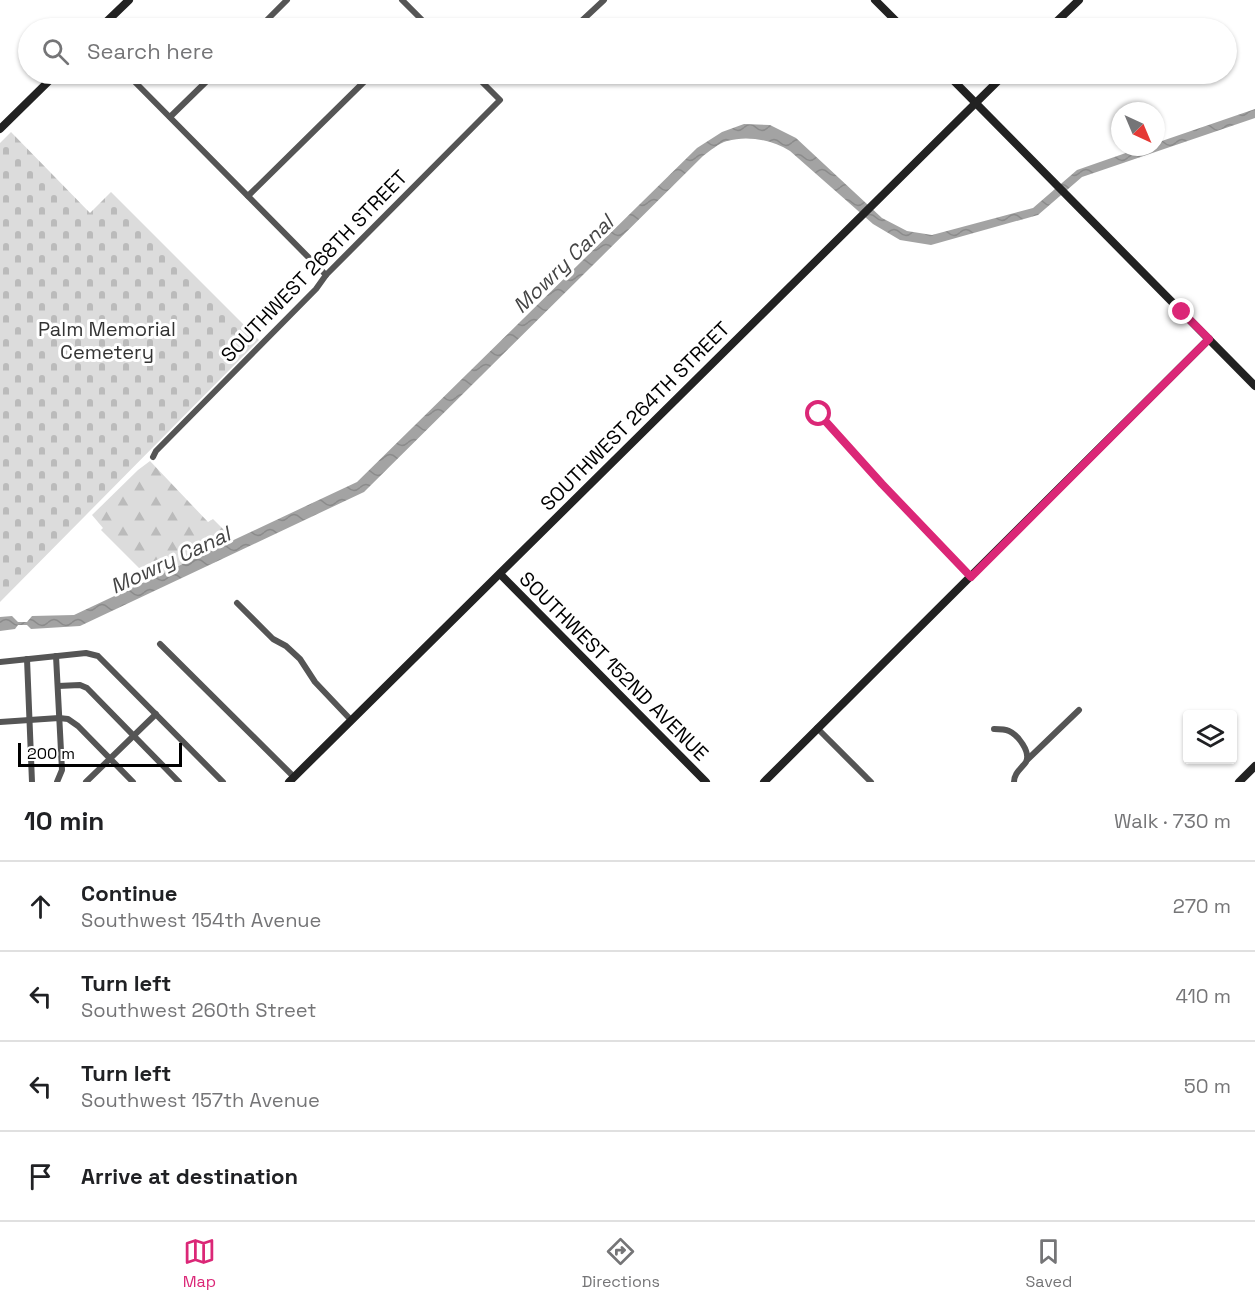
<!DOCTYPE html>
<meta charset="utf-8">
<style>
:root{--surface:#fff;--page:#f6f6f6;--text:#202124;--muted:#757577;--line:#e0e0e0;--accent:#db2777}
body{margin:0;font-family:"Space Grotesk",sans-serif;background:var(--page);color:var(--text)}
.controls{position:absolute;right:18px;bottom:18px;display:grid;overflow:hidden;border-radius:6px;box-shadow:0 2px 4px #0004}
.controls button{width:54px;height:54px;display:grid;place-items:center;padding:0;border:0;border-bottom:2px solid var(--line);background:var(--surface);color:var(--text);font:30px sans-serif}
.compass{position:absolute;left:1111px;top:102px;width:54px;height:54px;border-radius:50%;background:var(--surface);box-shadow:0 2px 4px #0004;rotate:136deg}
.scale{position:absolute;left:18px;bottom:15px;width:164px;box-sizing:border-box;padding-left:6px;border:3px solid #000;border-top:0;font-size:16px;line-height:21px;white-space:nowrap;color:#000;-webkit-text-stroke:4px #fff;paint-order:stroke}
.stop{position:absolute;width:18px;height:18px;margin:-14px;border:4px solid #db2777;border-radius:50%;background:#fff}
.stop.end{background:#db2777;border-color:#fff;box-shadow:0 2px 6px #0008}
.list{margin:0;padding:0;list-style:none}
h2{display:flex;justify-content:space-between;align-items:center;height:78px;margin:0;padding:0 24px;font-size:26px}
h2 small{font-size:20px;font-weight:400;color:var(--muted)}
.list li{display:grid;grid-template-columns:39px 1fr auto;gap:18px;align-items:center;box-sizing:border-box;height:90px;padding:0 24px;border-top:2px solid var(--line)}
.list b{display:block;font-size:22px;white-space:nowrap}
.list p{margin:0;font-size:20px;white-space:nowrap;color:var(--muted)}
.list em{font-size:20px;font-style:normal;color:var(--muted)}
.icon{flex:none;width:33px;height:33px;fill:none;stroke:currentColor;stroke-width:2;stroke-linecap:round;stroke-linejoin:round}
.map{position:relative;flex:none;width:1255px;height:782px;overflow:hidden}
.search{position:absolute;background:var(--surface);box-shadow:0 2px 4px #0004;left:18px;right:18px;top:18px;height:66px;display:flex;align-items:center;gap:15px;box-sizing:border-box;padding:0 21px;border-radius:33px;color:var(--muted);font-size:22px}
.sheet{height:438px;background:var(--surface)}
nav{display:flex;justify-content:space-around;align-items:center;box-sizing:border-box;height:84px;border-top:2px solid var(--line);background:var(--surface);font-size:16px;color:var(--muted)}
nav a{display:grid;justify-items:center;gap:3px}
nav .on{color:var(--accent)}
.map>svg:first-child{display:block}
</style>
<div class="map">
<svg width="1255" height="782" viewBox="0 0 1255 782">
<defs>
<pattern id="forest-firs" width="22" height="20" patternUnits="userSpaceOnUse" patternTransform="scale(1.5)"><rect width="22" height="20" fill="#dcdcdc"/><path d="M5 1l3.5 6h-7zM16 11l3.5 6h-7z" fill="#bbb"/></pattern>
<pattern id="cemetery-stones" width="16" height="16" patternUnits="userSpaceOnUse" patternTransform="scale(1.5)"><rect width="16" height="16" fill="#dcdcdc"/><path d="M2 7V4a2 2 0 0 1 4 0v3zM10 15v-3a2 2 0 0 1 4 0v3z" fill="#bbb"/></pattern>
<pattern id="water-waves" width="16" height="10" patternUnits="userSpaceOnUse" patternTransform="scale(1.5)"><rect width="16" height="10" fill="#a3a3a3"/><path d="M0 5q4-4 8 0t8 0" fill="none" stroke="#8b8b8b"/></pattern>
</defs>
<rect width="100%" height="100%" fill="#fff"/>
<!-- forest -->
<path fill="url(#forest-firs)" d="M150,461l58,61 5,-3 16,16 3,6 -82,38 -49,-49 2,-2 -11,-13 46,-45z"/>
<!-- cemetery -->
<path fill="url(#cemetery-stones)" d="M11,132l79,81 21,-21 148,148 -259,262v-459z"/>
<!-- water -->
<path fill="url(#water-waves)" d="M1255,109v9l-173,59 -44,38 -107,30 -31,-5 -27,-16 -83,-73c-18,-11 -42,-16 -63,-10 -8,2 -17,10 -24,15l-339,336 -284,134 -49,3 -4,-4h-9l-3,4 -15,2v-14l12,-1 6,6h9l5,-6 42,-1 283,-133 340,-334 25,-16 22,-8 26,1 26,13 86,80 25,13 25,4 101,-27 44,-38 66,-23h13v-4z"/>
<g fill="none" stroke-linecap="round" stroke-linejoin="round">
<!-- street -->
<g stroke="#555" stroke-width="6">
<path d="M402,0l28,28"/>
<path d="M259,28l28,-28"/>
<path d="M574,28l30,-28"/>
<path d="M127,74l199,201"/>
<path d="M170,117l44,-43"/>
<path d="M248,196l124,-122"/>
<path d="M819,414l63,70 89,93"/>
<path d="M153,457l3,-6 160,-162 10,-14 174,-175 -26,-26"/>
<path d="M237,603l36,36 13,7 14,13 15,23 36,38"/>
<path d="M160,644l134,133"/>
<path d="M56,656l6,114 -5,12"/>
<path d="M27,659l5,123"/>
<path d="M0,662l86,-9 12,3 125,126"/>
<path d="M58,686l22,-1 7,3 92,94"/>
<path d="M0,722l59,-4 9,1 10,7 55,56"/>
<path d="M817,728l54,54"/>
<path d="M994,729c4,0 11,0 15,2 9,4 22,21 17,31 -5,7 -12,11 -12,20"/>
<path d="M1027,760l52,-50"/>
<path d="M86,782l70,-68"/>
</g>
<!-- secondary -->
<g stroke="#222" stroke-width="8">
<path d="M875,0l28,28"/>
<path d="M100,28l29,-28"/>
<path d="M1050,28l29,-28"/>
<path d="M947,74l308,312"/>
<path d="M0,129l56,-55"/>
<path d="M500,574l206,208"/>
<path d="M289,782l716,-708"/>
<path d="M764,782l445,-443"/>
<path d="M1239,782l16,-16"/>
</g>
</g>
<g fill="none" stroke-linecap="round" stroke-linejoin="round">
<!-- route -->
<path stroke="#db2777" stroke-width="8" d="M819,414l63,70 89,93 238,-238 -27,-27"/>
</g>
<g text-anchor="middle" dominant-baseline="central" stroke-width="6" stroke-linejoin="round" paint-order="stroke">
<!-- street labels -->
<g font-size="20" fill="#000" stroke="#fff">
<text transform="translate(314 266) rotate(-46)">SOUTHWEST 268TH STREET</text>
<text transform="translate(635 416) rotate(-45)">SOUTHWEST 264TH STREET</text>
<text transform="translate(614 666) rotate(45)">SOUTHWEST 152ND AVENUE</text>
</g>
<!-- park labels -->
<g font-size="20" fill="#333" stroke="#fff">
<text x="107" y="329">Palm Memorial<tspan x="107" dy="23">Cemetery</tspan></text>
</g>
<!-- water labels -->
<g font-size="21" font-style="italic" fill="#444" stroke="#fff">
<text transform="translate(563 264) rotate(-44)">Mowry Canal</text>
<text transform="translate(170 560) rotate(-25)">Mowry Canal</text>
</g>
</g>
</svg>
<div class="controls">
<button><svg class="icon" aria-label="layers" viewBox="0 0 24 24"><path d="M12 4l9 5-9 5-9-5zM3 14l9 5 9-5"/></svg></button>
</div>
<svg class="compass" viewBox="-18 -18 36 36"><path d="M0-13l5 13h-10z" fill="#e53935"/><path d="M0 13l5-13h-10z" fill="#757577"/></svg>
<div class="scale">200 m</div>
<div class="stop" style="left:819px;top:414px"></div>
<div class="stop end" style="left:1182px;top:312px"></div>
<div class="search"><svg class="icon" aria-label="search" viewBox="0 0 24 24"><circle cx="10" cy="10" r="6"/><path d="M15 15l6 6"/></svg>Search here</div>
</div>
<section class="sheet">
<h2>10 min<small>Walk · 730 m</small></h2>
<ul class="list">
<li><svg class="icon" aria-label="ahead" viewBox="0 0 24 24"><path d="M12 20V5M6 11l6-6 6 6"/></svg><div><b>Continue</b><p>Southwest 154th Avenue</p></div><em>270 m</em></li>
<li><svg class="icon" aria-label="left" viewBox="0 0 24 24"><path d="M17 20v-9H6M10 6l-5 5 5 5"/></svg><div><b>Turn left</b><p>Southwest 260th Street</p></div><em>410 m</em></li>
<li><svg class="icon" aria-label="left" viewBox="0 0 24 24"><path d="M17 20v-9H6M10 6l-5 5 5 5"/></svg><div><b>Turn left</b><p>Southwest 157th Avenue</p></div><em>50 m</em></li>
<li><svg class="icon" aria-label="arrive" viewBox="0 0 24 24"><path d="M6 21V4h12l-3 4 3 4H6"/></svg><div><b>Arrive at destination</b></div></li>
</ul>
</section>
<nav>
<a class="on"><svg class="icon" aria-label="map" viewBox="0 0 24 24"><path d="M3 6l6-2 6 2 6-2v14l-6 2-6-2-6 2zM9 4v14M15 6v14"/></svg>Map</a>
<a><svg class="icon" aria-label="directions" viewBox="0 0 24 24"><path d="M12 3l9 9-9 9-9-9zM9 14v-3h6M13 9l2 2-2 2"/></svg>Directions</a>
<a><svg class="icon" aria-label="saved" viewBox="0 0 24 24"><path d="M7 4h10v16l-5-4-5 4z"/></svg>Saved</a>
</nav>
